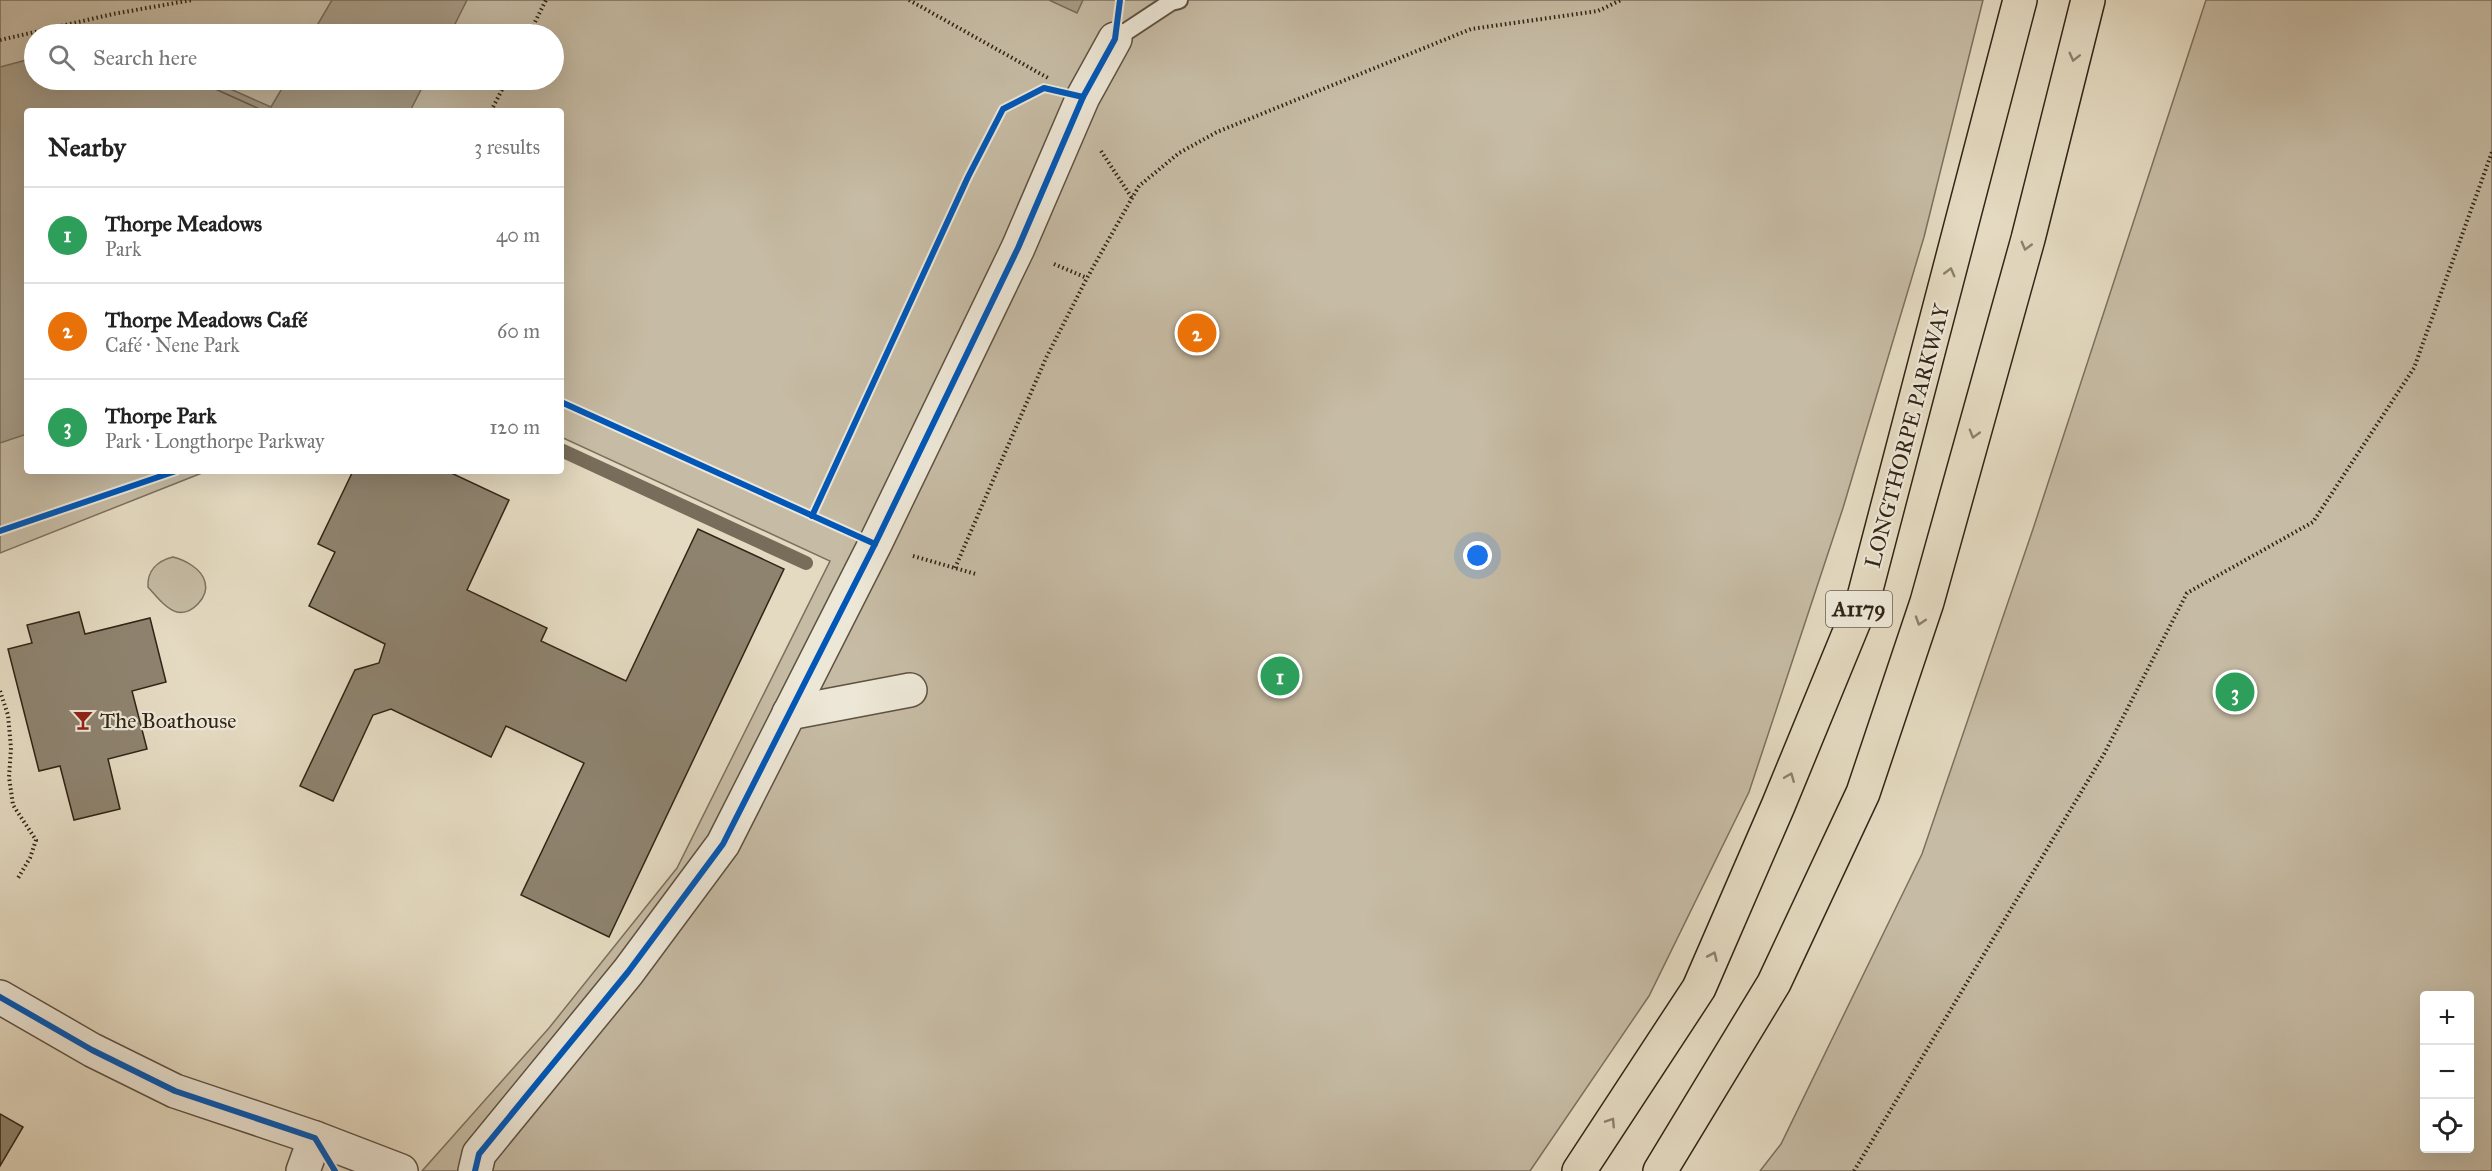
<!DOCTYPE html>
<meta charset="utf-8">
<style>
:root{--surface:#fff;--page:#f6f6f6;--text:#222;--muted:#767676;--line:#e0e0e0;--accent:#8f2418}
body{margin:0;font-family:"IM FELL Great Primer",serif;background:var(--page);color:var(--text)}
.controls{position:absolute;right:18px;bottom:18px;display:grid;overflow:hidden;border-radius:6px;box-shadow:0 6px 24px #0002}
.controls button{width:54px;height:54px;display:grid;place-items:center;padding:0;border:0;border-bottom:2px solid var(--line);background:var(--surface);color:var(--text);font:30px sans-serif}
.you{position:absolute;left:1478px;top:556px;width:21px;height:21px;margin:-15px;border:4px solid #fff;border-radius:50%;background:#1a73e8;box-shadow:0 0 0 9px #1a73e833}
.badge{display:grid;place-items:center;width:39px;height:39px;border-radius:50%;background:var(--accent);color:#fff;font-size:20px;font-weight:700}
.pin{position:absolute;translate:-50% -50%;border:3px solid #fff;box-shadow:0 2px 6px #0006}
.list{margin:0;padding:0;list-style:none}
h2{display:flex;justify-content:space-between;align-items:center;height:78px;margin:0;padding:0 24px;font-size:26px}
h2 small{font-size:20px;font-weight:400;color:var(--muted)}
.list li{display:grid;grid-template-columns:39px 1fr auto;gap:18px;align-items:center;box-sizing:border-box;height:96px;padding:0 24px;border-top:2px solid var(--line)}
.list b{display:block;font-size:22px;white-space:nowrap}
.list p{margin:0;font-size:20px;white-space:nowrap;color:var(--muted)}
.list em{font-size:20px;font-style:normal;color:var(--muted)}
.icon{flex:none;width:33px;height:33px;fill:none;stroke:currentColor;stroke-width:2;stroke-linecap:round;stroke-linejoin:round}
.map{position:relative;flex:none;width:2492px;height:1171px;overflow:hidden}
.search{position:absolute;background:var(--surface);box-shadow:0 6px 24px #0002;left:24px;top:24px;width:540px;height:66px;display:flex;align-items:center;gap:15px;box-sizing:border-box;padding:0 21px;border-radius:33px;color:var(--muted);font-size:22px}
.panel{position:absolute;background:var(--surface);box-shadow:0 6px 24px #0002;left:24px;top:108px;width:540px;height:366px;border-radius:6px}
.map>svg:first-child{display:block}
</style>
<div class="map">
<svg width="2492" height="1171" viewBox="0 0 2492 1171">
<rect width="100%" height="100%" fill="#e4dac1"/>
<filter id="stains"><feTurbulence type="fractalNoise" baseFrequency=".00333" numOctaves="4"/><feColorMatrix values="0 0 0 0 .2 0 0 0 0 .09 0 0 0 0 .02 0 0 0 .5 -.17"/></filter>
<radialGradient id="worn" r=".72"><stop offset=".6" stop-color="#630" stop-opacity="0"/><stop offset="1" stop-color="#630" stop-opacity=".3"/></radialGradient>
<!-- green -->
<g fill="#c6bba4" stroke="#7c705e" stroke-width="1.5" fill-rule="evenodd">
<path d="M0,0h1983l-59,237 -81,271 -94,284 -100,204 -119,175h-1108l127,-143 128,-160 153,-307 -269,-124v-326h-534v360h180l-207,82zM34,34h520v46h-520z"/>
<path d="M2206,0h286v1171h-732l21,-27 141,-290 111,-325zM2424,996h46v152h-46z"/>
<path d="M173,557c12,3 29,12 32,25 4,15 -13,33 -28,30 -11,-3 -22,-17 -29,-25 -1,-16 9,-26 25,-30z"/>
</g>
<!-- water -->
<g fill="#a79c87" stroke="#786c5a" stroke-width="1.5">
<path d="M332,0h135l-17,34h-138z"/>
<path d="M1049,0h34l-6,13z"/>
<path d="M34,58v22h176l61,27 16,-27h139l-16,31h-383v323l-27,9v-376z"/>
</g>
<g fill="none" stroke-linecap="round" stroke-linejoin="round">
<!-- shore -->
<path stroke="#6c604f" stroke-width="1.5" d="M210,80l3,8 51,23"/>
<!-- stream -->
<path stroke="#786c5a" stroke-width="14" d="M561,450l245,113"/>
</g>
<!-- building -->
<g fill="#8e836f" stroke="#312517" stroke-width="1.5">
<path d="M353,471h94l62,29 -42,90 80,38 -6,13 85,40 72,-152 86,40 -175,368 -88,-42 63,-132 -78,-37 -15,31 -100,-48 -18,6 -40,86 -33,-15 55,-116 24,-7 6,-19 -76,-38 26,-54 -17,-8z"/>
<path d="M79,612l6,22 65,-16 16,64 -34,9 15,58 -39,10 12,50 -46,11 -14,-54 -21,5 -31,-122 24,-6 -5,-18z"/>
<path d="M0,1114l23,13 -23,39z"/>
</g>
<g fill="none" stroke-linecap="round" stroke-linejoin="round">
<!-- lane casing -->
<g stroke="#5e5242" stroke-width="20">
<path id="lane" d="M1115,39l56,-37 8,-2"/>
</g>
<!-- street casing -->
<g stroke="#5e5242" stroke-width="36">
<g id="street">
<path d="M789,713l121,-23"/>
<path d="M0,997l92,53 83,41 140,47 86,33"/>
<path d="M303,1171l12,-33"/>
<path d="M475,1171l4,-17 149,-182 95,-128 152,-300 143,-296 65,-151 32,-58"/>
</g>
</g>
<!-- primary casing -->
<g stroke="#312517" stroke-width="36">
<g id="primary">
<path d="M1579,1171l120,-183 79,-182 86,-209 156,-597"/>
<path d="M1660,1171l114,-188 89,-190 64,-191 101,-363 60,-239"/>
</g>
</g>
<!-- path -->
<g stroke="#312517" stroke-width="4" stroke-dasharray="1.5 3" stroke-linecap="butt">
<path d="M909,0l139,78"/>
<path d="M529,34l17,-34"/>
<path d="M0,40l113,-26 79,-14"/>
<path d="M491,111l16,-31"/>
<path d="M1101,151l31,47"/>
<path d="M1054,264l33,14"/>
<path d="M913,556l63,18"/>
<path d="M955,568l91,-210 41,-80 45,-80 7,-12 40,-33 38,-21 254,-103 127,-18 23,-11"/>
<path d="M0,691l8,24 3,33 -2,29 4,28 23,35 -6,18 -12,20"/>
<path d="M1854,1171l250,-417 83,-161 126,-71 101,-154 78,-216"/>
</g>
<!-- lane -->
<use href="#lane" stroke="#ede7d7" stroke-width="16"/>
<!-- street -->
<use href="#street" stroke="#ede7d7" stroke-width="33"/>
<!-- primary -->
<use href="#primary" stroke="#e4dac1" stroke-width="33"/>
<!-- cycleway casing -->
<g stroke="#ede7d7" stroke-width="10">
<g id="cycleway">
<path d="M561,402l314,142"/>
<path d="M812,516l156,-339 35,-68 41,-21 39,9"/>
<path d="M0,531l176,-60"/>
<path d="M0,997l92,53 83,41 140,47 20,33"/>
<path d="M475,1171l4,-17 149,-182 95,-128 152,-300 143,-296 65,-151 32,-58 5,-39"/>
</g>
</g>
<!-- cycleway -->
<use href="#cycleway" stroke="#0057b8" stroke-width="6"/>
</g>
<!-- one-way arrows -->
<defs><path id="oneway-chevron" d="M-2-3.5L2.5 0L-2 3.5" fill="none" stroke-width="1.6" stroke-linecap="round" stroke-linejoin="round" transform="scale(1.5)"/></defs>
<g stroke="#8a806c">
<use href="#oneway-chevron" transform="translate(2074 57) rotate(104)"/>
<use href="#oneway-chevron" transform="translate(2026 246) rotate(105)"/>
<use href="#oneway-chevron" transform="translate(1950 272) rotate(-75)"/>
<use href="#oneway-chevron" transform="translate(1974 434) rotate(106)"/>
<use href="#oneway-chevron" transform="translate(1920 621) rotate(108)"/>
<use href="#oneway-chevron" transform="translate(1790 777) rotate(-68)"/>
<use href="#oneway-chevron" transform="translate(1713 956) rotate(-66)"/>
<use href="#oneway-chevron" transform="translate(1611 1122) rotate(-57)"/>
</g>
<!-- icons -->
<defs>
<g id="bar-bare" transform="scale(1.62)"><path d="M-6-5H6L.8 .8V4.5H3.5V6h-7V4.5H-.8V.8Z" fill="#8f2418" stroke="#ede7d7" stroke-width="2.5" paint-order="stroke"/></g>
</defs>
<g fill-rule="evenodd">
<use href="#bar-bare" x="83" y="720"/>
</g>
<g text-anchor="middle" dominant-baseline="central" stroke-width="4.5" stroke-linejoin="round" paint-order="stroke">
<!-- shield labels -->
<rect fill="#ede7d7" stroke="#695f51" stroke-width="1.5" x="1826" y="591" width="66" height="36" rx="4.5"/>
<g font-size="21" font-weight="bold" fill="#312517">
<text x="1859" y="609">A1179</text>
</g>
<!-- street labels -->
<g font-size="22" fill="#312517" stroke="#ede7d7">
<text transform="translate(1907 436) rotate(-75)">LONGTHORPE PARKWAY</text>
</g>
<!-- poi labels -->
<g font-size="22" fill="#312517" stroke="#ede7d7" text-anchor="start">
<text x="100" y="720">The Boathouse</text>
</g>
</g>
<rect width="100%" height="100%" filter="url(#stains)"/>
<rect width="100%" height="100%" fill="url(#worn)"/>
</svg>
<div class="controls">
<button>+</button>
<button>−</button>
<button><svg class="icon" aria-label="locate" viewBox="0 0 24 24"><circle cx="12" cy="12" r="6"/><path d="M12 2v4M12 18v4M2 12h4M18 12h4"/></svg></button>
</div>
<div class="you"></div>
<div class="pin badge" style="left:1280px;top:676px;background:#2e9e5b">1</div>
<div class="pin badge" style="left:1197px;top:333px;background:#e8710a">2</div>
<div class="pin badge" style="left:2235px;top:692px;background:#2e9e5b">3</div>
<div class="search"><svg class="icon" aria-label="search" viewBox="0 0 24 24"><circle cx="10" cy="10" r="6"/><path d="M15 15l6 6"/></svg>Search here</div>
<section class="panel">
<h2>Nearby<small>3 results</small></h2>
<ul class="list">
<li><span class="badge" style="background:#2e9e5b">1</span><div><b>Thorpe Meadows</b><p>Park</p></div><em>40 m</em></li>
<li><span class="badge" style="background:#e8710a">2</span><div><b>Thorpe Meadows Café</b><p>Café · Nene Park</p></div><em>60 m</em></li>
<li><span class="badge" style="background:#2e9e5b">3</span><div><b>Thorpe Park</b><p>Park · Longthorpe Parkway</p></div><em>120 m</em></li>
</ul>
</section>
</div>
